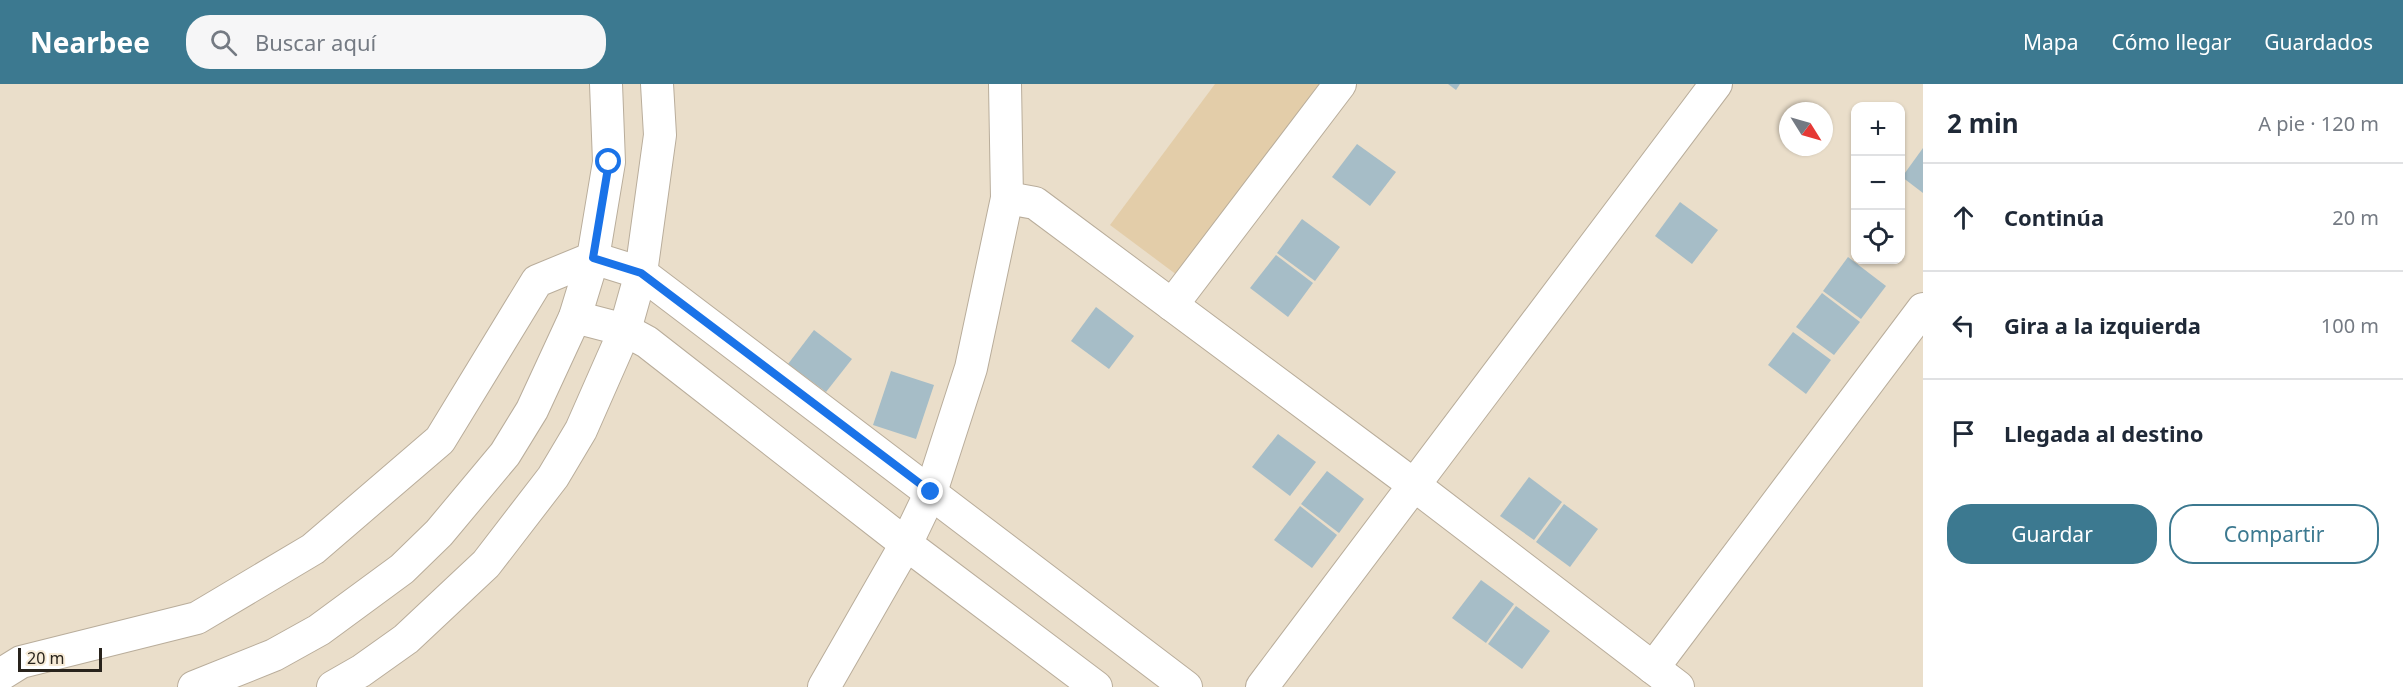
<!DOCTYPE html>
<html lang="es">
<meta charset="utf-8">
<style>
:root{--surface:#fff;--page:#f6f6f7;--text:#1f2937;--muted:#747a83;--line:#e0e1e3;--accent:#3c7990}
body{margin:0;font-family:"Noto Sans",sans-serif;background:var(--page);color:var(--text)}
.controls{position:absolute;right:18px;top:18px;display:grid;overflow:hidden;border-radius:12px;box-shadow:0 2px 4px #0004}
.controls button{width:54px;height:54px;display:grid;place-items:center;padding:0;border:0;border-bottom:2px solid var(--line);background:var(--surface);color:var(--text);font:30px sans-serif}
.compass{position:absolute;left:1779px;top:18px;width:54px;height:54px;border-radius:50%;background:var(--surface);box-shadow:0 2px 4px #0004;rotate:127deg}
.scale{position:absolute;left:18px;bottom:15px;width:84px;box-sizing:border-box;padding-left:6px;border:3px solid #28231c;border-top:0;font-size:16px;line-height:21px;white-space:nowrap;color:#28231c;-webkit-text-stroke:4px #f7ebd7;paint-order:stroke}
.stop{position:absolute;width:18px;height:18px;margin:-14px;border:4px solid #1a73e8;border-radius:50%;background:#fff}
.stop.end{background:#1a73e8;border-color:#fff;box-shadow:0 2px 6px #0008}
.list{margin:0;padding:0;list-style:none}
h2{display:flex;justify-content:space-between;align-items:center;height:78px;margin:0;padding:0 24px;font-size:26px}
h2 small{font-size:20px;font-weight:400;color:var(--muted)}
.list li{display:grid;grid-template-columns:39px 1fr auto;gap:18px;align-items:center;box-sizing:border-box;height:108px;padding:0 24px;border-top:2px solid var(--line)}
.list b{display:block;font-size:22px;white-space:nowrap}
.list em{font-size:20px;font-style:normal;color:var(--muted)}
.actions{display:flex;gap:12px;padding:18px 24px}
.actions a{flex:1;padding:14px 0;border:2px solid var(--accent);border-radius:24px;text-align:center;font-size:21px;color:var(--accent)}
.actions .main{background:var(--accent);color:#fff}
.icon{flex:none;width:33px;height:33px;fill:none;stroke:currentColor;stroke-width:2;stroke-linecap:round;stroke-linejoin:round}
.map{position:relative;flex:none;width:1923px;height:603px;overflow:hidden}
header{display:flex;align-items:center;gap:36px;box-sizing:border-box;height:84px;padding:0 30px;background:var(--accent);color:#fff}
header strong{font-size:28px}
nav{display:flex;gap:33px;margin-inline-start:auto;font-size:21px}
.search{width:420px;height:54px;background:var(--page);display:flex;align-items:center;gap:15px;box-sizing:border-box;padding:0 21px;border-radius:24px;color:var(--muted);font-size:22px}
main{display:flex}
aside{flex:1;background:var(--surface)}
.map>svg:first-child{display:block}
</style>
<header>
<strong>Nearbee</strong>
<div class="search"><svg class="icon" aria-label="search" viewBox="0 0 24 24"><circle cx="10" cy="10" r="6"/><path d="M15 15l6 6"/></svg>Buscar aquí</div>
<nav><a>Mapa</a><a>Cómo llegar</a><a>Guardados</a></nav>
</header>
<main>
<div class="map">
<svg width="1923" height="603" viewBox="0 0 1923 603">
<rect width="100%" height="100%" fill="#eadeca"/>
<!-- green -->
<path fill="#e3cda9" d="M1215,0h104l-142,191 -67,-50z"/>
<!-- building -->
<g fill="#a6bdc7">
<path d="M1448,0h12l-4,6z"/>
<path d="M1357,60l39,28 -26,34 -38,-29z"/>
<path d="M1923,64v45l-21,-16z"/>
<path d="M1680,118l38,28 -26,34 -37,-28z"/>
<path d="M1302,135l38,28 -25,34 -38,-28z"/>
<path d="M1276,171l37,28 -25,34 -38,-29z"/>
<path d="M1848,173l38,29 -25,33 -38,-28z"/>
<path d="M1822,209l38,29 -26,33 -38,-28z"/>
<path d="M1096,223l38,29 -25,33 -38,-28z"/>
<path d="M814,246l38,29 -26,33 -38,-28z"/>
<path d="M1793,248l38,28 -25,34 -38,-29z"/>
<path d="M891,287l43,14 -18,54 -43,-14z"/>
<path d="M1278,350l38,28 -26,34 -38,-29z"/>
<path d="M1327,387l37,28 -25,34 -38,-29z"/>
<path d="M1529,393l33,25 -28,38 -34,-24z"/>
<path d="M1564,420l34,25 -28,38 -34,-25z"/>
<path d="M1300,422l37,29 -25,33 -38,-28z"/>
<path d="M1481,496l33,24 -28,39 -34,-25z"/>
<path d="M1516,522l34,25 -28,38 -34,-25z"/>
</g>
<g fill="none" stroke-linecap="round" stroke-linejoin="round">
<!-- minor casing -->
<g stroke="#b9ad9b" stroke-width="34">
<g id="minor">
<path d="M1007,114l28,5 379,282 264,202"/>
<path d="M1172,221l168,-221"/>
<path d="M575,233l50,13 22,12 259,202 190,143"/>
<path d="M1653,584l270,-359"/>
<path d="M0,591l21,-13 176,-44 116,-69 127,-109 97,-159 56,-23 48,15 545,414"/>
<path d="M194,603l80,-32 45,-25 83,-61 37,-36 66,-79 27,-44 43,-93 18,-59 16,-96 -3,-78"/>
<path d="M333,603l28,-16 45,-32 80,-75 67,-87 28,-47 44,-100 16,-57 19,-138 -3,-51"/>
<path d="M824,603l82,-143 25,-52 40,-124 36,-170 -2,-114"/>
<path d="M1262,603l454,-603"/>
</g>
</g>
<!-- minor -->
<use href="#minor" stroke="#fff" stroke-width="32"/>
</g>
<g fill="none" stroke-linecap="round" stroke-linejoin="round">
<!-- route -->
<path stroke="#1a73e8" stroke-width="8" d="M609,78l-16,96 48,15 290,219"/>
</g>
</svg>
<div class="controls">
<button>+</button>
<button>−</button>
<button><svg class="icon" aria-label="locate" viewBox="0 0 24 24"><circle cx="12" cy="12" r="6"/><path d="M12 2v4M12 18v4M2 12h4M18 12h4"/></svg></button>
</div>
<svg class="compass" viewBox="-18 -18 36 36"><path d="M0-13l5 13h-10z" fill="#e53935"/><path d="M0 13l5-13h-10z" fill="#747a83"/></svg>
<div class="scale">20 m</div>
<div class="stop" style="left:609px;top:78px"></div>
<div class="stop end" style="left:931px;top:408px"></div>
</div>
<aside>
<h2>2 min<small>A pie · 120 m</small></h2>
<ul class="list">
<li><svg class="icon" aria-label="ahead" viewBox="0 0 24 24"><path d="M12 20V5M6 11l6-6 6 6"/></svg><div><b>Continúa</b></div><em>20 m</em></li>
<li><svg class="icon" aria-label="left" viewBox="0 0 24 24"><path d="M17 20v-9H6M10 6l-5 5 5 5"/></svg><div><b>Gira a la izquierda</b></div><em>100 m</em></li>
<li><svg class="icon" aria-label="arrive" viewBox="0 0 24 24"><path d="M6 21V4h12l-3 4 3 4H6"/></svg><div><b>Llegada al destino</b></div></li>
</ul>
<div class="actions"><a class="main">Guardar</a><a>Compartir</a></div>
</aside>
</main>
